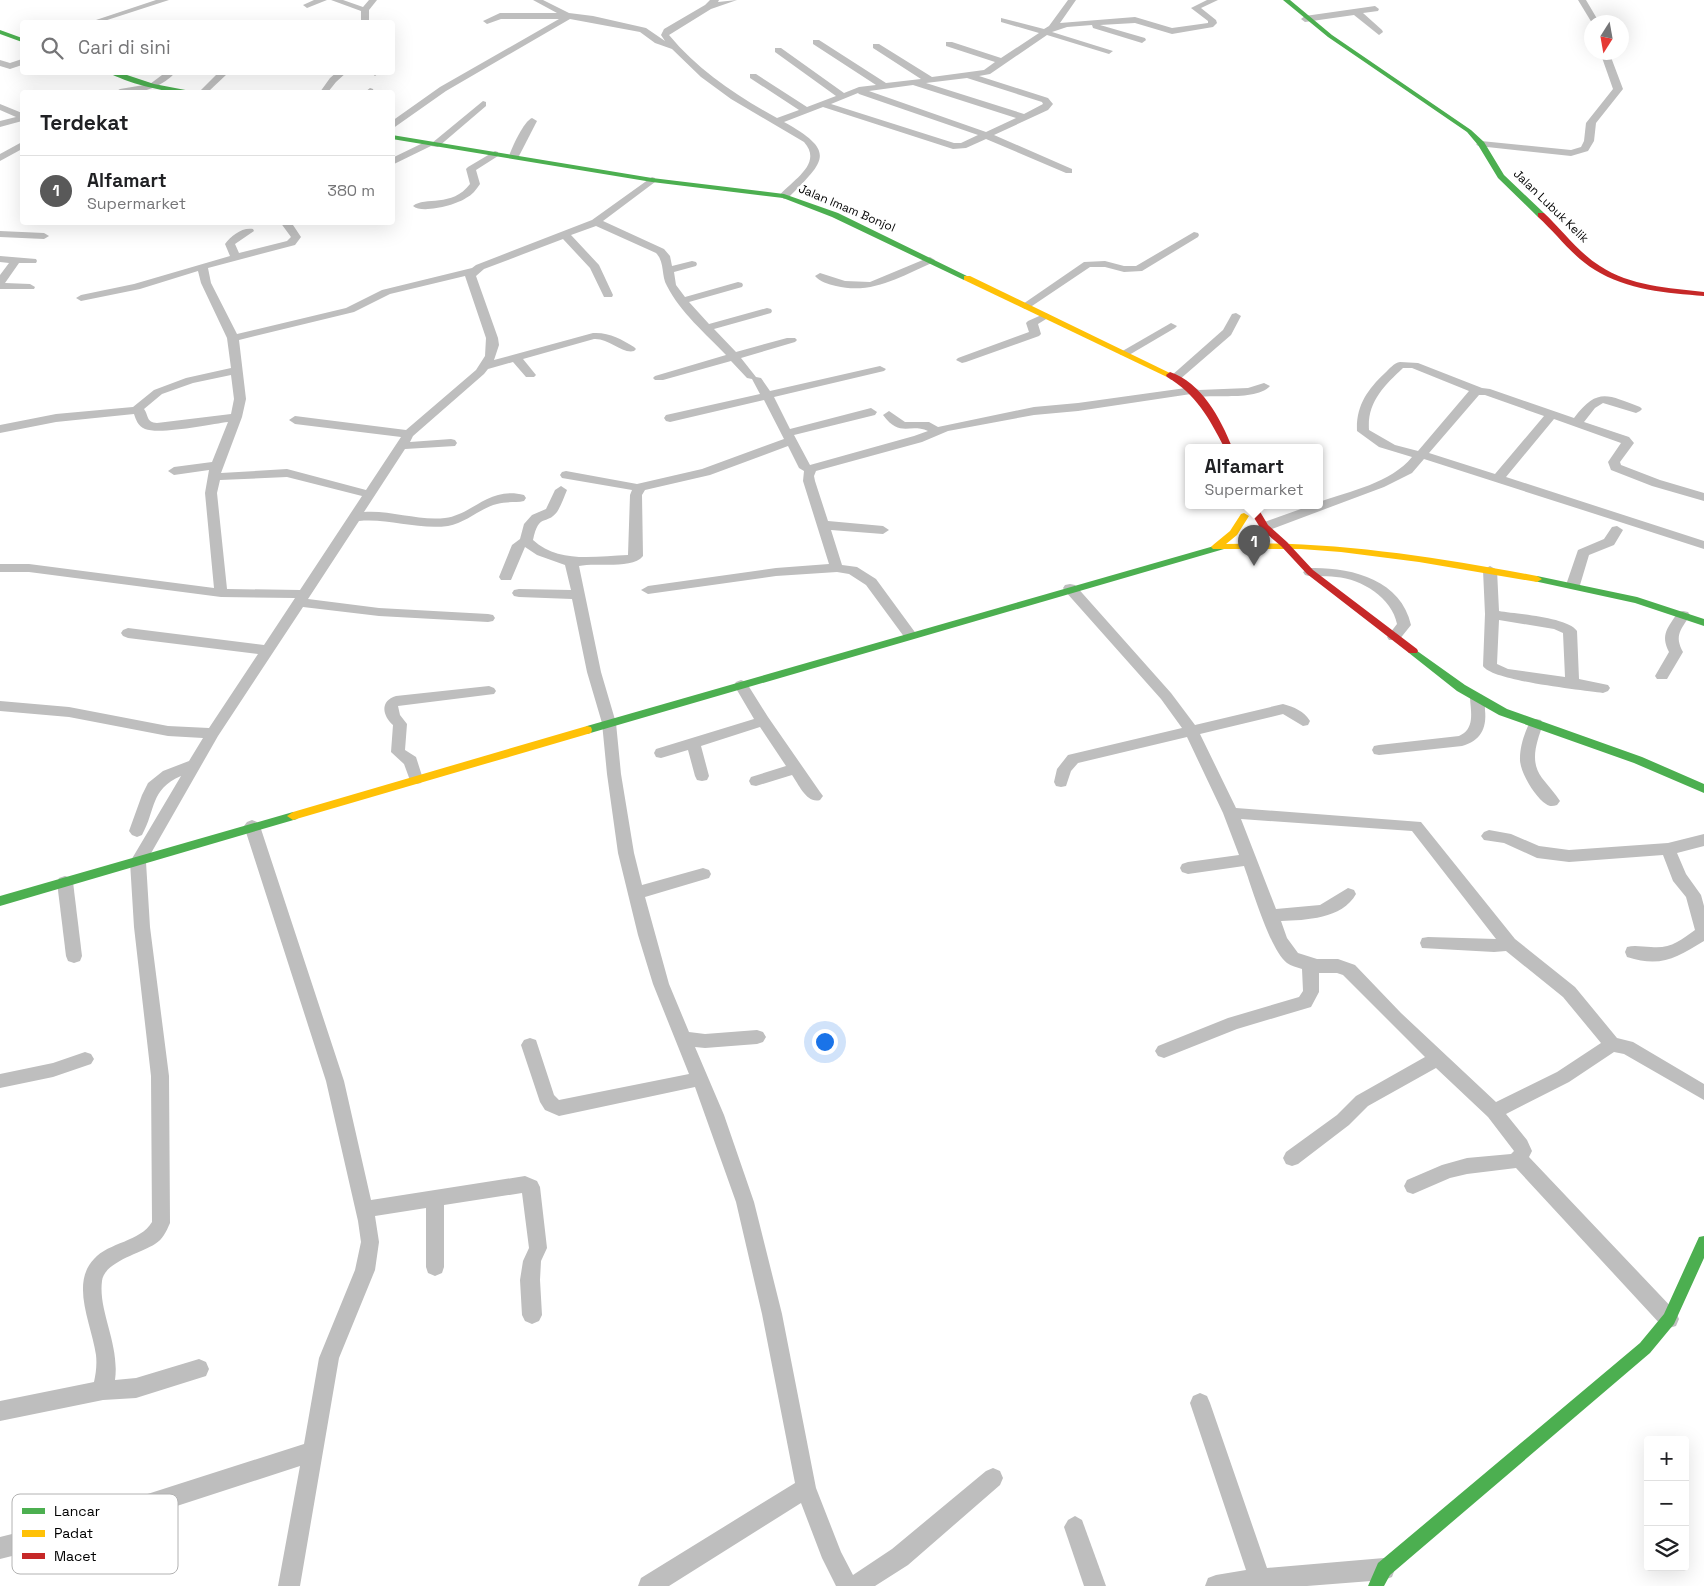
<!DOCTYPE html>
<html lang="id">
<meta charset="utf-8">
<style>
:root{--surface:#fff;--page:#f2f2f2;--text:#202124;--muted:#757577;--line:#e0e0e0;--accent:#595959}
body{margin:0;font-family:"Space Grotesk",sans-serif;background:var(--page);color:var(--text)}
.controls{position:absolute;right:15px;bottom:15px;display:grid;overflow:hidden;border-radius:5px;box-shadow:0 5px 20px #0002}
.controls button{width:45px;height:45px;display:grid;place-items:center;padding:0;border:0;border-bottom:1px solid var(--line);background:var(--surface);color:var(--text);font:25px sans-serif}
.compass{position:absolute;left:1584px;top:15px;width:45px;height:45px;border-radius:50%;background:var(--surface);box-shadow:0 5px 20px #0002;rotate:191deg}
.you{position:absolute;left:824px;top:1041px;width:18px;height:18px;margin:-12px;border:4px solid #fff;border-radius:50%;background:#1a73e8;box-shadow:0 0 0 8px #1a73e833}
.badge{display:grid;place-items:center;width:32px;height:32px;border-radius:50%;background:var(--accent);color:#fff;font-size:16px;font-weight:700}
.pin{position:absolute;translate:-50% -41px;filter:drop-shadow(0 1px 2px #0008)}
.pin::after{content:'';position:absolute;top:26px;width:18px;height:15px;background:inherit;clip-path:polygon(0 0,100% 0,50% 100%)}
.popup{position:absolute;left:1185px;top:444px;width:138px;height:65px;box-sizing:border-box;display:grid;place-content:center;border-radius:5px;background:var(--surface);filter:drop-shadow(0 1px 4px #0005);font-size:16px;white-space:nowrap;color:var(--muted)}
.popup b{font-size:19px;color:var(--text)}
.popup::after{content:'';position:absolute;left:50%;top:100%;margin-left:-10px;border:10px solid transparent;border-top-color:var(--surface)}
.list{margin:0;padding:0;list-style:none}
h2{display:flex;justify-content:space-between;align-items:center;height:65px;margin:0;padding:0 20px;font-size:21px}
h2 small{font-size:16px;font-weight:400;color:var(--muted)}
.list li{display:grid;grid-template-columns:32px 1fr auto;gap:15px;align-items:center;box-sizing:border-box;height:70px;padding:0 20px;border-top:1px solid var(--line)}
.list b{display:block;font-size:19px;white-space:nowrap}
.list p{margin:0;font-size:16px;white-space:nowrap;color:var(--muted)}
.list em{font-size:16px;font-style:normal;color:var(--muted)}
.icon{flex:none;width:28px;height:28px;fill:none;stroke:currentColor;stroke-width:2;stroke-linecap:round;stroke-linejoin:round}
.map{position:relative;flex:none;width:1704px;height:1586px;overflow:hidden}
.search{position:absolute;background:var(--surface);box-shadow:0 5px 20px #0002;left:20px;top:20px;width:375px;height:55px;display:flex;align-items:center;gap:12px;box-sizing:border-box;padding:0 18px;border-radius:5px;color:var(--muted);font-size:19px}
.panel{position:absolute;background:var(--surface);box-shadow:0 5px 20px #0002;left:20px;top:90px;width:375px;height:135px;border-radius:5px}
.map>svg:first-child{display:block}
</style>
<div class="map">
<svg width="1704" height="1586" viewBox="0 0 1704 1586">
<rect width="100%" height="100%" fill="#fff"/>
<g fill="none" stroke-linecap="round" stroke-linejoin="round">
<!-- street -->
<g fill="#bebebe" fill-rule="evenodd">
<path d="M156,0h13l-68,22h-11z"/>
<path d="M314,0h13l-20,8 -4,-3z"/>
<path d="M331,0h12l20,7 6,-7h8l-8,10v12h-8v-11z"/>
<path d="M533,0h10l26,13 24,3 53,12 19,13 -4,-6 3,-6 41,-24 5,-5h9l-1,2 19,-2 -26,9 -42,26c30,36 68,61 108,83l22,-8 -49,-32v-4h6l51,33 29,-11 -61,-44v-4h6l63,45 15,-6 17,-2 -63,-41v-4h6l67,43 35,-4 -48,-31v-4h6l53,33 52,-7 11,-8 -49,-16v-4h6l49,16 38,-25 -38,-11v-4l43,11 5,-3 19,-26h8l-16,23 75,-6 37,11 36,-5v-2l-17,-13 16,-8h11l-17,8 15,12 1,3 -4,4 -41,7 -37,-11 -35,2 45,13 1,2 -4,3 -49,-15 -1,-3 -25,2 -15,5 61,19 -4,3 -62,-19 -57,39 -11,2 69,22 5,6 -5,6 -54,25 78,34v4h-6l-80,-34 -20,9 -13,1 -130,-42 -39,15c54,30 40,39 4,76l-4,1 -5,-3c12,-15 45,-32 25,-54l-73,-43 -30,-22 -29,-28 -17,-6 -15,-11 -70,-13 -124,72 -54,38v-8l48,-34 119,-68h-58l-14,5 -4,-3 17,-8h57zM967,78l75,24 1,2 -19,10 -98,-31zM913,85l103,33 -30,14 -117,-41zM858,93l1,1 119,41 -17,8h-7l-123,-39z"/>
<path d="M1578,0h8l13,22 -7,1z"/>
<path d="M1375,6l4,3 -1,2 -15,2 19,17 1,2 -4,3 -25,-20 -49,7 -4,-3 4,-3z"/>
<path d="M1600,52h9l14,37 -27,34 -2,18 -6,10 -17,5 -93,-10 -2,-2 5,-3 90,9 10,-3 3,-6 2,-18 27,-34z"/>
<path d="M22,59v6l-12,4 -10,-3v-6l10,3z"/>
<path d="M166,72h10c-16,17 -38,23 -61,20l5,-3 30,-5z"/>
<path d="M219,72l8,2 -19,18h-9z"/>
<path d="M337,72h10l-11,10 -8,10h-8l10,-14z"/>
<path d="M370,72h9v1l-4,3z"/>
<path d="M370,88l3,1 1,3h-9z"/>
<path d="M483,101l3,1v4l-48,41 -7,-1 -39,19v-7l33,-16 7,1z"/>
<path d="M0,104l22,9v8l-22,6v-6l16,-4 -16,-7z"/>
<path d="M532,118l5,3 -18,35 -2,2h-6l-2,-2c3,-9 15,-35 23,-38z"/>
<path d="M22,142v7l-22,12v-7z"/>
<path d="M495,151l3,1v4l-22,14 4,14c-4,6 -8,11 -14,14 -10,7 -44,16 -53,8 12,-10 39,2 57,-22l-4,-15 2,-2z"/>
<path d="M652,177l3,1v4l-52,39 61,28 6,7 2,10 20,-5 4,1 1,2 -1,2 -22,6 2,13 9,12 53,-15 4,1 1,2 -1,2 -53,15 20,22 58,-16 4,1 1,2 -1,2 -57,16 22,23 51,-14h8l2,2 -2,2 -54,16 15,19 5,1 9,13 110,-25 6,3 -2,2 -110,26 16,32 81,-21 6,4 -2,3 -81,20 16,30 104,-29 14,-5c-19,-8 -28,7 -45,-16l6,-4 16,11h24l9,5 96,-20 44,-4 115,-16 6,3 49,-2 16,-5 6,3c-14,15 -54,8 -73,11l-6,-3 -113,17 -44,4 -86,16 -26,11 -106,29 -2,5 1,5 13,40 55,5 6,4 -6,4 -52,-4 11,35 15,2 19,12 41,56 -2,3h-10l-39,-53 -17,-11 -12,-2 -61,4 -128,18 -7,-4 7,-4 128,-18 53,-4 -26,-83 1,-10 -5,-3 -11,-22 -78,29 -65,15 -3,5 1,61c-11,14 -48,6 -64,10l22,106 15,51 5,51 13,79 8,32 61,-17 6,2 2,4 -2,4 -64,19 24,87 20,48 16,2 52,-4 6,2 3,5 -3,5 -6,2 -52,4 -10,-1 29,68 30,87 28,112 34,174 25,64 12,23 39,-26 94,-78 7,-3 7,3 3,7 -3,7 -92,80 -33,21h-39l-14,-28 -21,-55 -132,83h-31l3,-8 154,-95 -33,-169 -26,-112 -41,-115 -136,29 -14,-6 -5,-8 -19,-57 3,-5 6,-2 6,2 18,55 5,5 130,-26 -36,-90 -15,-49 -20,-82 -11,-79 -5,-51 -15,-51 -15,-73 -53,-2 -5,-1 -2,-3 2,-3 5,-1 52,1 -6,-25 -28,-10 -12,-8 -14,33h-10l-2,-3 13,-32 8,-6 4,-15 8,-9 14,-6 9,-19 6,-4 6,4c-3,7 -6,16 -10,22 -11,14 -18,0 -24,28 26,24 63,16 95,15l2,-60 2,-5 -70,-12 -2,-3 2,-3 4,-1 71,13 65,-15 82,-30 -20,-39 -94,22 -4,-1 -2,-3 2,-3 94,-21 -8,-15 -5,-1 -16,-17 -68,19h-8l-2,-2 2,-2 71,-21c-20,-21 -46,-43 -59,-69 -6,-10 -2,-24 -11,-33l-60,-27 -25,9 28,30 14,30 -1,2h-8l-14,-29 -27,-29 -79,30 -8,7 22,62 1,7 -5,15 99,-27c16,-1 28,6 41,14l2,2 -2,2c-12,3 -25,-13 -40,-12l-71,20 13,16 -2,2h-8l-13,-15 -25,7 -4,5 -71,62 -3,6 41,-3 4,1 2,3 -2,3 -50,3 -41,63c27,-2 54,9 81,6 27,-3 44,-32 79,-23l2,3 -2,3c-8,2 -18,0 -27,3 -17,4 -31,19 -49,22 -30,4 -60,-8 -89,-5l-51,78 71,9 109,6 5,1 2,3 -2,3 -5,1 -109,-6 -76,-9 -85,129 -72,126 4,65 19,149 1,147c-4,9 -7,16 -15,21 -14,9 -51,18 -53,37 -4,30 18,63 13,99l21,-2 63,-19 7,3 3,7 -3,7 -70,22 -33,2 -103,21v-20l94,-19c2,-9 3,-18 2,-27 -4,-30 -26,-71 -2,-96 15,-17 46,-17 58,-37l-1,-146 -17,-149 -4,-65 51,-86c-31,13 -25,34 -39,59l-5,2 -5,-2 -3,-4 13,-36 6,-12 15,-12 26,-10 14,-23 -35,-2 -99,-19 -69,-6v-10l69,6 99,19 41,2 49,-74 -130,-16 -5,-2 -2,-3 2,-3 5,-2 136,17 31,-47 -74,-1 -192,-25h-29v-8h29l185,24 -9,-95 4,-23 -35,5 -6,-4 6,-4 38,-5 16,-40c-17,2 -68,13 -83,7 -7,-3 -9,-9 -11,-15l-78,8 -56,11v-8l56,-11 77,-7 21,-17 32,-12 45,-10 -4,-30 -26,-55 -3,-12 -58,18 -59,12 -5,-3 5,-3 53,-11 96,-28 -5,-12c6,-8 17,-17 28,-15l1,2 -19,13 4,9 48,-12 4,-4 -11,-15h11l10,15 -6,8 -87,23 3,15 26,51 109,-26 36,-18 90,-22 4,-3 116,-45zM465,276l21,62 -1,18 -9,14 -70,60 -111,-14 -6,4 6,4 106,13 -35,53 -79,-21 -66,4 21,-56 4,-18 -7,-59 115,-28 36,-18zM231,375l3,24 -3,15 -74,9c-11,-1 -8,-7 -13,-14l18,-15 31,-11zM287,477l75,19 -62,94 -73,-1 -10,-96 3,-13z"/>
<path d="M0,231l44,2 5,3 -5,3 -44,-2z"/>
<path d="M1194,232l4,1 1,2 -1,2 -56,34 -18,1 -19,-5h-15l-61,41 -4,1 -5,-3 64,-44 21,-1 19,5h12z"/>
<path d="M0,256l36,3 1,2 -1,2h-17l-14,20 25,1 5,3 -1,2h-34v-14l9,-12 -9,-1z"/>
<path d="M930,257l5,3 -1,2c-33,14 -61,33 -98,24 -8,-2 -16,-4 -21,-10l5,-3 25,8 25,1z"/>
<path d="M1046,313l5,3 -13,8 3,10 -2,2 -73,26 -4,1 -6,-3 2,-2 71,-26 -3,-9 2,-2z"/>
<path d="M1236,313l5,3 -10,19 -52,45h-8l-2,-2 2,-2 52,-46 9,-16z"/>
<path d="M1171,323l6,3 -2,2 -46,27h-8l-2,-2z"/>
<path d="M1400,362l18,1 64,25 8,1 84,29c24,-31 33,-23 66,-11l2,2 -2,2 -4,2 -33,-10 -8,5 -11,14 45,15 5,6 -14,19 1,3 39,15 44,13v8l-52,-15 -41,-16 -3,-8 13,-19 -67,-24 -48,58 198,64v8l-280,-90 -12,14 -28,14 -115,43h-10l-1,-3 1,-3 53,-19h7v-3c31,-11 72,-19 93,-45l-33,-10 -22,-16c-1,-25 10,-41 28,-58 4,-4 9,-10 15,-11zM1403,368h9l57,23 -51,60 -23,-6 -26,-15c-2,-28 15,-44 34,-62zM1479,395h6l59,21 -49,58 -66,-21z"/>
<path d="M1617,526l6,4 -9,15 -25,10 -9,30 -2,3h-10l-2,-3 12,-35 26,-11 8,-12z"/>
<path d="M1490,566l7,4 2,41c17,3 68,6 78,20l2,48 29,6 2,3 -2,3 -5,2c-21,-3 -111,-12 -120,-27l2,-52 -2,-44zM1499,620l55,9 9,4 2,44 -57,-8 -11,-5z"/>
<path d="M1310,568c40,-1 91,11 101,57l-12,15h-10l-2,-3 10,-13c-5,-26 -35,-45 -61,-47 -10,-2 -21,1 -31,-2l-2,-3z"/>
<path d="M1070,584l5,1 96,108 24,32 88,-21c11,3 21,7 27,17l-2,4 -5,1 -20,-12 -83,20 36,74 185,14 94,117 60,48 42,51 16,4 71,42v16l-80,-46 -10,-2 -45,30 -63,32 21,26 5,11 -3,6 147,155 3,7 -3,7 -7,2 -7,-2 -146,-158 -49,6 -17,4 -37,16 -6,-2 -3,-6 3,-6 35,-15 25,-7 44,-4 3,-3 -26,-34 -52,-49 -68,38 -19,19 -51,39 -6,2 -6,-2 -3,-6 3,-6 51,-37 19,-19 69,-39 -82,-82 -6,-2h-18v19l-8,15 -74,22 -73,29 -6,-2 -3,-5 3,-5 70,-28 71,-21 4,-6 -1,-22c-5,-2 -11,-3 -15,-6 -17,-13 -35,-75 -43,-97l-56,8 -6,-2 -2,-4 2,-4 6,-2 51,-7 -16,-42 -36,-76 -109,26 -7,8 -5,15 -5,1 -5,-1 -2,-4 3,-13 11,-14 114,-27 -21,-29 -96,-108 -2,-3 2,-3zM1241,819l171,12 84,108 -68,-2 -6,1 -2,5 2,5 72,4 12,-1 57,46 38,46 -44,29 -61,30 -95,-89 -46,-48 -17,-6h-21l-19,-6 -11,-15 -6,-17c25,-1 61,-2 75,-27l-2,-4 -6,-2 -28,17 -44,4z"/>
<path d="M1683,611l5,1 2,3c-9,15 -16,20 -7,37l-16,27h-10l-2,-3 14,-24c-9,-18 -1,-24 9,-40z"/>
<path d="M741,680l5,2 22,35 52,75 3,4 -3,4c-13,4 -21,-15 -28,-25l-36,11 -5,-1 -2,-4 2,-4 35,-11 -26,-39 -59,19 8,30 -2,4 -5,1 -5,-1 -2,-4 -7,-26 -27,8 -5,-1 -2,-4 2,-4 98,-30 -20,-34 2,-3z"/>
<path d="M489,686l5,2 2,3 -2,3 -96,12 2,9 7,9 -2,26 11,7 7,22 -2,4 -5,1 -5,-1 -7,-19 -13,-12 2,-27c-11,-10 -13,-24 3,-29z"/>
<path d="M1477,693l5,2c3,4 3,9 3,15 2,19 -5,31 -23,36l-83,9 -5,-1 -2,-4 2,-4 5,-1 80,-9c16,-7 12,-23 11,-38l2,-3z"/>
<path d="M1536,719l5,1 2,4c-6,18 -14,37 -1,54 6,8 13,15 18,23l-3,4c-4,1 -7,2 -11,-1 -11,-7 -27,-33 -26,-46 0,-12 5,-27 11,-38z"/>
<path d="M252,820l5,2 3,4 84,255 27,119 154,-24 12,5 3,6 7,61 -6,13 -1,19 2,35 -3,6 -7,3 -7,-3 -3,-6 -2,-35 3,-19 6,-13 -7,-55 -78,12v62l-2,6 -7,3 -7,-3 -2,-6v-59l-51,8 4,26 -4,28 -36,88 -39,228h-22l22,-120 -240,78 -60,15v-22l60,-15 244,-78 15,-86 36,-88 6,-28 -3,-21 -32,-140 -82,-255 3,-4z"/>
<path d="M1489,830l22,4 28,12 30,4 99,-7 36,-9v12l-27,7 9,21 15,21 3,11v35c-28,17 -43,27 -77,16l-2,-5 2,-5c8,-2 16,0 24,0 19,2 29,-6 44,-17l-9,-33 -13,-16 -10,-26 -94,7 -32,-4 -33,-15 -20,-3 -3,-4 3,-4z"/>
<path d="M65,876l6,2 2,4 9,74 -2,5 -6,2 -6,-2 -2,-5 -9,-74 2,-4z"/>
<path d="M85,1052l6,2 3,5 -3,5 -38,13 -53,11v-14l53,-11z"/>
<path d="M1200,1393l7,3 3,7 57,165 117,-10 8,3 3,8 -3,8 -8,3 -77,6h-102l3,-8 8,-3 30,-5 -56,-167 3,-7z"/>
<path d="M1075,1516l7,4 24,66h-22l-20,-59 4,-7z"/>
</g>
<!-- fast -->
<g fill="#4caf50" fill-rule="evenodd">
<path d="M1283,0h7l42,35 139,95 13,12 20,33 40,38v4h-6l-40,-39 -20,-33 -11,-13 -139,-95z"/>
<path d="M0,30l22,8v4l-22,-8z"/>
<path d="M107,72h11l36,12 42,8c-24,3 -67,-8 -89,-20z"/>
<path d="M392,135l260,43 132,16 54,19 133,65 -7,2 -132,-63 -49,-19 -131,-16 -260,-43z"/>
<path d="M1221,544l3,1 2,2 -2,2 -637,185 -5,-4 5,-4z"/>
<path d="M1537,576l100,21 67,22v7l-69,-23 -101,-22 -2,-2 2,-2z"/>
<path d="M1413,648l52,37 42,24 135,48 62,27v9l-70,-30 -135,-48 -42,-24 -48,-38 -1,-2 1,-2z"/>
<path d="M293,812l6,4 -2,3 -297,87v-10z"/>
<path d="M1704,1236v22l-30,66 -24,29 -260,222 -6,11h-16l10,-23 262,-220 24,-29 35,-77z"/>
</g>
<!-- slow -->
<g fill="#ffc107" fill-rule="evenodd">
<path d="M964,276h6l204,99 -1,2h-6l-203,-97z"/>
<path d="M1244,513l5,3 -12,19 -11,9c106,-4 208,13 311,32l5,3 -5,3 -118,-20 -78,-10 -40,-3h-88l-2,-2 2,-2 17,-14 11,-17z"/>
<path d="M587,726l4,1 1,3 -1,3 -298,87 -6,-4 6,-4z"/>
</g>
<!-- jam -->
<g fill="#c62828" fill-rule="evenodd">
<path d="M1538,213h6c18,17 35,40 56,53 30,20 69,22 104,26v4c-37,-3 -77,-6 -109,-26 -22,-13 -38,-36 -57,-53z"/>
<path d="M1170,372c31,10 51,47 62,75h-8c-15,-29 -28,-53 -57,-70l-1,-2z"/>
<path d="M1246,505h10l12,20 19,17 26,28 104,79 1,2 -1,2h-8l-102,-79 -26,-28 -20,-17z"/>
</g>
</g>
<g text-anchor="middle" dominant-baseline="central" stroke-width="5" stroke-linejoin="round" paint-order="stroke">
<!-- far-street labels -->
<g font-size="12" fill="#000" stroke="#fff">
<text transform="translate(1551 206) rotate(44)">Jalan Lubuk Kelik</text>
<text transform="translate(847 208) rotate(23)">Jalan Imam Bonjol</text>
</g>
</g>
<!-- legend -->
<rect x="12" y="1494" width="166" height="80" rx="8" fill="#fff" stroke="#b2b2b2" stroke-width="1"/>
<rect x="22" y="1508" width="23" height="6" fill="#4caf50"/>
<rect x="22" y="1530" width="23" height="7" fill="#ffc107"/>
<rect x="22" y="1553" width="23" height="6" fill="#c62828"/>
<g font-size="14" fill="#000">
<text x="54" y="1516">Lancar</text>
<text x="54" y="1538">Padat</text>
<text x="54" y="1561">Macet</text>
</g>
</svg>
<div class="controls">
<button>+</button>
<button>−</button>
<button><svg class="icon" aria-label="layers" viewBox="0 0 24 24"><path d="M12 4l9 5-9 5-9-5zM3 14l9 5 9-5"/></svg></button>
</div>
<svg class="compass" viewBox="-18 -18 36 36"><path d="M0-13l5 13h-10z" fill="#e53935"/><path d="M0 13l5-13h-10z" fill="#757577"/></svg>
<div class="you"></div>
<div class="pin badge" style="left:1254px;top:566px">1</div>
<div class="popup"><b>Alfamart</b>Supermarket</div>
<div class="search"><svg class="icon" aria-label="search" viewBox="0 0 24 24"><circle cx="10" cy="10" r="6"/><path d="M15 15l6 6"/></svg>Cari di sini</div>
<section class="panel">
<h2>Terdekat<small></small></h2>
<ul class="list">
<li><span class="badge">1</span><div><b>Alfamart</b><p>Supermarket</p></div><em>380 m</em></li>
</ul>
</section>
</div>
